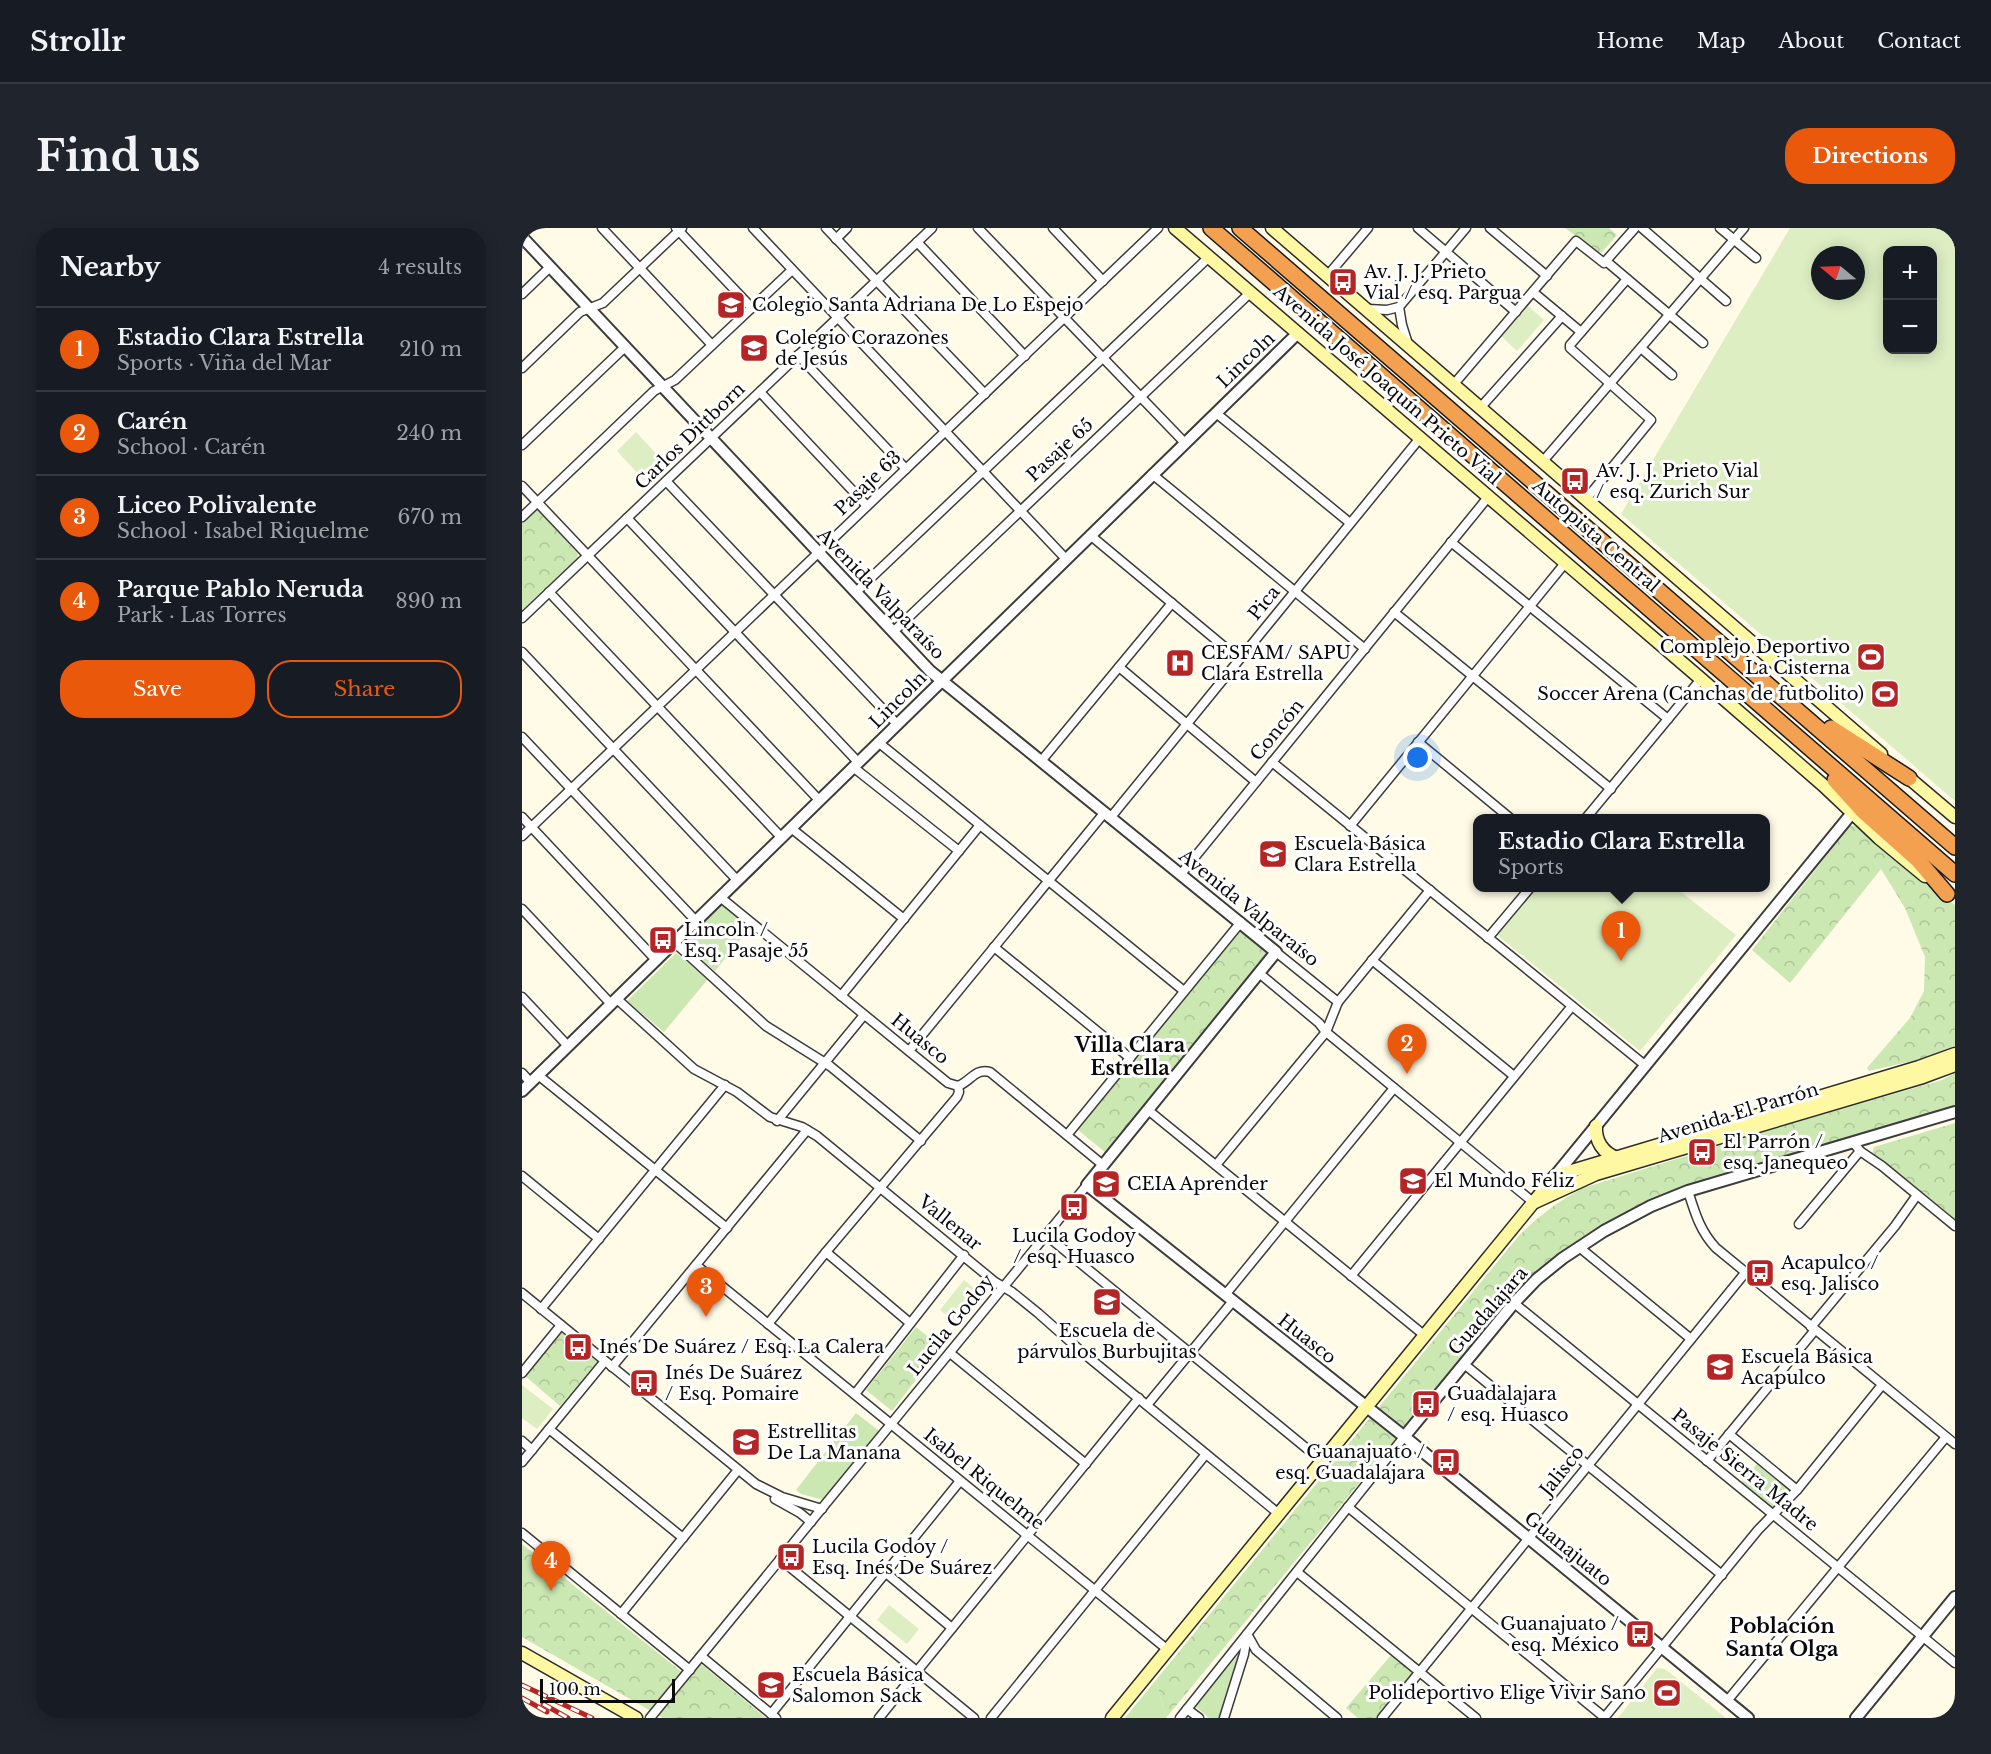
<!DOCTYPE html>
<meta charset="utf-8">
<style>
:root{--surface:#171b24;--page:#20242c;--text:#f1f3f6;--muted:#9ea1a6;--line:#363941;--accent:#ea580c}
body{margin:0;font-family:"Libre Baskerville",serif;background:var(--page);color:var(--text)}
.controls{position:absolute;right:18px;top:18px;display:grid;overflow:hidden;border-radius:12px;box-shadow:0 3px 15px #0003}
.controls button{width:54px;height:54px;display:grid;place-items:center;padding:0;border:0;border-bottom:2px solid var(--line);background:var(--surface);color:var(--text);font:30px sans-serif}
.compass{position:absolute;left:1289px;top:18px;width:54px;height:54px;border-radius:50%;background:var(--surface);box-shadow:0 3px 15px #0003;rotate:289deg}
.scale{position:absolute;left:18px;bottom:15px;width:135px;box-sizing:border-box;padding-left:6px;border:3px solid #090909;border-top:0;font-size:16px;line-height:21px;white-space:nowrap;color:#090909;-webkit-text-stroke:4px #fff;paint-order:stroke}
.you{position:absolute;left:896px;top:530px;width:21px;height:21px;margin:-15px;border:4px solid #fff;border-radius:50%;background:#1a73e8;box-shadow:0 0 0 9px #1a73e833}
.badge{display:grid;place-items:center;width:39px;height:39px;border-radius:50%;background:var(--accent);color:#fff;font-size:20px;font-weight:700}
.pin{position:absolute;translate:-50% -50px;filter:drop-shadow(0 2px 3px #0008)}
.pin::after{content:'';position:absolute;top:32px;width:21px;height:18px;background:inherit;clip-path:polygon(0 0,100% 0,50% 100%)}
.popup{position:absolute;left:951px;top:586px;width:297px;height:78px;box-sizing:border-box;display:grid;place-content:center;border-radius:12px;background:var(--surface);filter:drop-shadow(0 2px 4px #0005);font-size:20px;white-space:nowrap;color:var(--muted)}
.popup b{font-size:22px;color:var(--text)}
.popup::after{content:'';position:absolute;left:50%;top:100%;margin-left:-12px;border:12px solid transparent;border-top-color:var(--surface)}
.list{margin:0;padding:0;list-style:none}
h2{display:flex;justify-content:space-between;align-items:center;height:78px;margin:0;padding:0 24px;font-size:26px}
h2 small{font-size:20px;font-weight:400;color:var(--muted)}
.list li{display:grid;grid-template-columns:39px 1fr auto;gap:18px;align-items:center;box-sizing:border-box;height:84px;padding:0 24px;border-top:2px solid var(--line)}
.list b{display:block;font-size:22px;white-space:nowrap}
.list p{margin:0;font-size:20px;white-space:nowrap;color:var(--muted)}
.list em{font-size:20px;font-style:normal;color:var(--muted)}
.actions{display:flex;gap:12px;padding:18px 24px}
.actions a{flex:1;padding:14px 0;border:2px solid var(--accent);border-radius:24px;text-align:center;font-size:21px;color:var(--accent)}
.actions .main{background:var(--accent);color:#fff}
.map{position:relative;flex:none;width:1433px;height:1490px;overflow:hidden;border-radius:24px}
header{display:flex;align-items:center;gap:36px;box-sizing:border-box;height:84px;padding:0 30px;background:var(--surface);border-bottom:2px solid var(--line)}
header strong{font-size:28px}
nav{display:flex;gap:33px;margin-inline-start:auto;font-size:21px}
.intro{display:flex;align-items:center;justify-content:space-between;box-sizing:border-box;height:144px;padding:0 36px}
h1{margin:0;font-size:42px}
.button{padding:15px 27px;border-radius:24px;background:var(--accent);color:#fff;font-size:21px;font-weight:700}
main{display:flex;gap:36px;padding:0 36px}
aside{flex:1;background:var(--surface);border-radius:24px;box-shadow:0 3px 15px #0003}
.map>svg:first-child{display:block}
</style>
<header>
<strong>Strollr</strong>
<nav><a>Home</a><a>Map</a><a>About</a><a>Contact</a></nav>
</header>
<div class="intro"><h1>Find us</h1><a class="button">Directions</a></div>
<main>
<aside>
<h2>Nearby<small>4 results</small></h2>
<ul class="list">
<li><span class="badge">1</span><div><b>Estadio Clara Estrella</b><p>Sports · Viña del Mar</p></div><em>210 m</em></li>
<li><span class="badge">2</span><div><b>Carén</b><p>School · Carén</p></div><em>240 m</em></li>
<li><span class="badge">3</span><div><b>Liceo Polivalente</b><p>School · Isabel Riquelme</p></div><em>670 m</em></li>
<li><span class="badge">4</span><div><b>Parque Pablo Neruda</b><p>Park · Las Torres</p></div><em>890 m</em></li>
</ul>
<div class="actions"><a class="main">Save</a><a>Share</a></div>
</aside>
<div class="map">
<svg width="1433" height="1490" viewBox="0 0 1433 1490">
<defs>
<pattern id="park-crowns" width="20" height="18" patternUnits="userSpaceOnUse" patternTransform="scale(1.5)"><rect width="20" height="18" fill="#cbe7b2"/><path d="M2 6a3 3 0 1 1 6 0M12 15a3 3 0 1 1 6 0" fill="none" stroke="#adc598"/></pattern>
</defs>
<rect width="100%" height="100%" fill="#fffbe6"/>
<!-- grass -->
<g fill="#cbe7b2">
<path d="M201,677l26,23 -34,43 -32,-28z"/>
<path d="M154,725l32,26 -44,53 -37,-31z"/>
<path d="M334,1185l23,18 -55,69 -23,-6 -5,-4z"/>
<path d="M716,1427l-18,63h-11l-14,-12z"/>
<path d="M634,1452l10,38h-41z"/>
</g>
<!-- park -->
<g fill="url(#park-crowns)">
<path d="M1043,0h44l8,7 -15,17h-5z"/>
<path d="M14,281l3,1 39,44 -1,4 -55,52v-90z"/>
<path d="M1337,597l96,80v141l-34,13 -52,12 -2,-3 43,-50 14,-27 1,-34 -20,-49 -24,-39 -91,114 -38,-33 98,-124z"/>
<path d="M719,703l28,24 -163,198 -29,-24z"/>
<path d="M1433,845v35l-297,88 -73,39 -48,35 -26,29 -345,419 -10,-38 361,-442c20,-21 40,-36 66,-50l207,-64 152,-44z"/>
<path d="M1433,895v97l-83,-66 2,-7z"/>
<path d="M394,1099l25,20 -49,64 -26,-21z"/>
<path d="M40,1102l36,31 -38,45 -36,-31z"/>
<path d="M1235,1236l34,27 -5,7 -13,10 -32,-25z"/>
<path d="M0,1316l161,129 9,2 9,-11 65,54h-103l-141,-81z"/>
<path d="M870,1426l23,19 -38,45h-19l-12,-10z"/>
</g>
<!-- pitch -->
<g fill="#deeec3" fill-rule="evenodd">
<path d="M1268,0h165v573l-334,-287zM1366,22h44v100h-44zM1298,27h36v36h-36z"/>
<path d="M1006,78l16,14 -27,31 -16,-15z"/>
<path d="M114,204l27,29 -19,19 -27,-29z"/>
<path d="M1014,660h140l60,47 -96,116 -143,-116z"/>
<path d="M442,1052l16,13 -24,30 -16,-13z"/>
<path d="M0,1157l31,24 -16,20 -15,-11z"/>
<path d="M367,1377l30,24 -12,15 -30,-24z"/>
<path d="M1135,1440l8,1 61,49h-108z"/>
</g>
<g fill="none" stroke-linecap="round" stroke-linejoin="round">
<!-- minor casing -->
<g stroke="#3c3c3c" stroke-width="11">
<g id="minor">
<path d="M80,0l110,117"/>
<path d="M154,0l76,80"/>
<path d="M231,0l313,331"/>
<path d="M304,0l159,166"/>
<path d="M456,0l207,215"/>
<path d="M531,0l50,53"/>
<path d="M896,0l98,84"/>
<path d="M968,0l57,48"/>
<path d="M1120,0l84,73"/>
<path d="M1198,0l36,30"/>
<path d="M314,11l11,-11"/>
<path d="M395,14l108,114"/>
<path d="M1084,33l97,82"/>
<path d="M806,47l40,-47"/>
<path d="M1011,64l48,40"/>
<path d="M0,66l28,-27"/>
<path d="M877,79l3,18 6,19"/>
<path d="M846,81l19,1 12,-3 67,-79"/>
<path d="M1119,120l31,27"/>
<path d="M276,127l108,114"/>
<path d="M0,140l58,-56 23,-9 79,-75"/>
<path d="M932,156l122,-143 28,22 31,-35"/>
<path d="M238,164l107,114"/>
<path d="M959,179l81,-91"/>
<path d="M694,185l134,110"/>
<path d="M0,217l103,-98"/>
<path d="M1022,232l200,-232"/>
<path d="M630,246l213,175"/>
<path d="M144,253l231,243"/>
<path d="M0,258l297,314"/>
<path d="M1065,270l64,-78 -81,-72v-3l57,-66"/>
<path d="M0,289l132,-126 21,-11 117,-110"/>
<path d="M105,290l231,244"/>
<path d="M568,307l149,124"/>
<path d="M929,314l217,177"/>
<path d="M27,364l232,245"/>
<path d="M334,364l353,-335"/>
<path d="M872,384l217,177"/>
<path d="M0,390l410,-390"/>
<path d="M371,404l358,-340"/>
<path d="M0,424l215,228"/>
<path d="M597,439l137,115"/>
<path d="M0,509l174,184"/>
<path d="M356,514l306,249"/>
<path d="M896,514l92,76"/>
<path d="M520,532l130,-157"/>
<path d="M750,534l374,304"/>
<path d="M331,539l106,84"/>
<path d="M0,589l134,143"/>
<path d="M589,589l309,-379"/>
<path d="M1064,590l115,-139"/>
<path d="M828,598l216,-264"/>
<path d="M269,600l113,91"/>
<path d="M0,608l636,-608"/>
<path d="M659,646l308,-378"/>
<path d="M198,669l228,186 10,3c13,-5 17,-18 32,-14l113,93"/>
<path d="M0,681l89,95"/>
<path d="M966,710l42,-50"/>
<path d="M152,714l92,84 64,40 91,75"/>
<path d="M472,719l136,111"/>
<path d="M754,724l62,50"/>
<path d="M850,732l142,116"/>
<path d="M737,745l60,50 7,9 207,170"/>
<path d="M319,768l139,-171"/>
<path d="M0,769l46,49"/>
<path d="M95,771l77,70 43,23 33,25 32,10 15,9 178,146 17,10 26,21 44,39 197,162"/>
<path d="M387,823l196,-239"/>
<path d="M0,845l9,10"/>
<path d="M16,847l189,153"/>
<path d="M626,882l276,225"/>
<path d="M255,893l87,-106"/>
<path d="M545,907l174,-213"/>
<path d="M1331,914l7,9 22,15 73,60"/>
<path d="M694,937l110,-133 12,-30 92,-112"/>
<path d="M0,948l77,63"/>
<path d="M1166,963c7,22 12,40 28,57l239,196"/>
<path d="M1277,996l61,-73"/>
<path d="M524,1007l276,226"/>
<path d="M1057,1019l112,92"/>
<path d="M304,1024l84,71"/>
<path d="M174,1037l472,385"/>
<path d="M829,1048l221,-270"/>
<path d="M0,1065l234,191 26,13 40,12"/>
<path d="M703,1067l169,-207"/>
<path d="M992,1075l441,360"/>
<path d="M19,1081l184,-224"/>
<path d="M246,1096l58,-72 131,-155 2,-5 -1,-6"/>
<path d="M1289,1099l84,-101 22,-31"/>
<path d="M428,1125l136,111"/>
<path d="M942,1136l258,211"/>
<path d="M90,1139l195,-237"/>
<path d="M0,1145l39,-48"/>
<path d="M333,1166l109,-139"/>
<path d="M625,1177l86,-104"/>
<path d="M27,1201l134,109"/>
<path d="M1207,1206l68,56"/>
<path d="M0,1213l10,9"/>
<path d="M1185,1233l108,-131"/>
<path d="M0,1234l83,-101"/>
<path d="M253,1271l25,14 11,9"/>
<path d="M826,1279l256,210"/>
<path d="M0,1305l168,137"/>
<path d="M258,1331l194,159"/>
<path d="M775,1344l179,146"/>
<path d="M364,1345l66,55"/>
<path d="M99,1386l117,-144"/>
<path d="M725,1406l9,16 81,68"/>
<path d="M179,1428l75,62"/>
<path d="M1205,1473l219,-264"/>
<path d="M665,1481l12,9"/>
<path d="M249,1486l189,-233"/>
<path d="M128,1490l437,-533"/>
<path d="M357,1490l260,-320"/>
<path d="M469,1490l215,-264"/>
<path d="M658,1490l224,-281"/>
<path d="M702,1490l20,-64 3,-19"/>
<path d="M860,1490l363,-445"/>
<path d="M1082,1490l154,-188 39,-40 85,-105"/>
</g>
</g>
<!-- tertiary casing -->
<g stroke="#3c3c3c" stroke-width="14">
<g id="tertiary">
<path d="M0,9l408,434 346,281 -189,233 324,257 337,276"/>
<path d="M0,863l776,-758"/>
<path d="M1033,948l297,-363"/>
<path d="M882,1209l110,-134 23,-24 26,-21 41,-27 47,-25 37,-15 267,-79"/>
<path d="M1334,1490l99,-121"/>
</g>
</g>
<!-- secondary casing -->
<g stroke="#2b2b2b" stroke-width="15">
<g id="secondary">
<path d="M653,0l526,451 122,106 56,53 46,38"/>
<path d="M750,0l609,526"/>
<path d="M1381,545l52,44"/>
<path d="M1074,898c-1,15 7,27 21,32"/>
<path d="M1013,974l61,-28 327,-97 32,-12"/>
<path d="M0,1425l114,65"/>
<path d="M590,1490l443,-542 364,-109 36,-13"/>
</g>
</g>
<!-- motorway casing -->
<g stroke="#1a1a1a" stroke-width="18">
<g id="motorway">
<path d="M689,0l744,646"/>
<path d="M718,0l715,619"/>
<path d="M1309,500l78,50"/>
<path d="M1313,552l29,32 54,48 29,34"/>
</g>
</g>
<!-- minor -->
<use href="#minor" stroke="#fff" stroke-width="8"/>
<!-- tertiary -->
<use href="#tertiary" stroke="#fff" stroke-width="10"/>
<!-- secondary -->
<use href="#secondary" stroke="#fef8a2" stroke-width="12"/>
<!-- motorway -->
<use href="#motorway" stroke="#f3a150" stroke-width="15"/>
<!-- rail casing -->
<g stroke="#b62526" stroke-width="5">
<g id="rail">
<path d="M0,1457l70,33"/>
<path d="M0,1470l25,14"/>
<path d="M21,1476l25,14"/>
</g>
</g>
<!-- rail -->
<use href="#rail" stroke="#fff" stroke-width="3" stroke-dasharray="9" stroke-linecap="butt"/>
</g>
<!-- icons -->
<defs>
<g id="bus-square" transform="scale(1.5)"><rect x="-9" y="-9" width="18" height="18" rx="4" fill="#b62526" stroke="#fff"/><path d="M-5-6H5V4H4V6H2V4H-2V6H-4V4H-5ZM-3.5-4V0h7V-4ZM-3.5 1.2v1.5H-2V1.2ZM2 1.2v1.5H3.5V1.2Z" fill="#fff"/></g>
<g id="school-square" transform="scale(1.5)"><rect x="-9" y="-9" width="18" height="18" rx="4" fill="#b62526" stroke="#fff"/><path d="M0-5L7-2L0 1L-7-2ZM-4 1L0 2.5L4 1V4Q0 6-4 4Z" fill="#fff"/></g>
<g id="stadium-square" transform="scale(1.5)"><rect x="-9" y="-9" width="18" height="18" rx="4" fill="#b62526" stroke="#fff"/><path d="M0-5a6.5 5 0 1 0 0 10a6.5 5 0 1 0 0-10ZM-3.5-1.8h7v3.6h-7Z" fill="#fff"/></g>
<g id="hospital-square" transform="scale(1.5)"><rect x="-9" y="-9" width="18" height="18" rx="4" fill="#b62526" stroke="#fff"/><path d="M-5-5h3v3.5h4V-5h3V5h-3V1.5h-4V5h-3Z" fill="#fff"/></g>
</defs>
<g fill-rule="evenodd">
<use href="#bus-square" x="821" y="54"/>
<use href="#school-square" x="209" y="77"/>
<use href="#school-square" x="232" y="120"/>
<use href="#bus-square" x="1053" y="253"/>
<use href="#stadium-square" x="1349" y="429"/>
<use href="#hospital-square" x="658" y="435"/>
<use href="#stadium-square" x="1363" y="466"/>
<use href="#school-square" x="751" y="626"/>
<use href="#bus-square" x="141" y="712"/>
<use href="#bus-square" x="1180" y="924"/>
<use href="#school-square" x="891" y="953"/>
<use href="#school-square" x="584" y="956"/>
<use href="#bus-square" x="552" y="979"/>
<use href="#bus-square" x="1238" y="1045"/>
<use href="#school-square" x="585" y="1074"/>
<use href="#bus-square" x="56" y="1119"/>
<use href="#school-square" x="1198" y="1139"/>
<use href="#bus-square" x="122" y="1155"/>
<use href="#bus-square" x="904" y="1176"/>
<use href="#school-square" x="224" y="1214"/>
<use href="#bus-square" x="924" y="1234"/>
<use href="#bus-square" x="269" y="1329"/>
<use href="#bus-square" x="1118" y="1406"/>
<use href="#school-square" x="249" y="1457"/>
<use href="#stadium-square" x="1145" y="1465"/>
</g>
<g text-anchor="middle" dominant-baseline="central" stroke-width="6" stroke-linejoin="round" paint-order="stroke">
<!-- poi labels -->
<g font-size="18" fill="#090909" stroke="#fff" text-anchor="start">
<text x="842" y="44">Av. J. J. Prieto<tspan x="842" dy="21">Vial / esq. Pargua</tspan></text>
<text x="230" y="77">Colegio Santa Adriana De Lo Espejo</text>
<text x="253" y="110">Colegio Corazones<tspan x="253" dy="21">de Jesús</tspan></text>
<text x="1074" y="243">Av. J. J. Prieto Vial<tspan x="1074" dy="21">/ esq. Zurich Sur</tspan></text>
<text x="1328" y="419" text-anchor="end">Complejo Deportivo<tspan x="1328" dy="21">La Cisterna</tspan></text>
<text x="679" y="425">CESFAM/ SAPU<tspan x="679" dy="21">Clara Estrella</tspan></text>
<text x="1342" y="466" text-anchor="end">Soccer Arena (Canchas de futbolito)</text>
<text x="772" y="616">Escuela Básica<tspan x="772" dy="21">Clara Estrella</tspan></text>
<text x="162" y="702">Lincoln /<tspan x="162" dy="21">Esq. Pasaje 55</tspan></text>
<text x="1201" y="914">El Parrón /<tspan x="1201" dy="21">esq. Janequeo</tspan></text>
<text x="912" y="953">El Mundo Feliz</text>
<text x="605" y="956">CEIA Aprender</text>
<text x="552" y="1008" text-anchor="middle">Lucila Godoy<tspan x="552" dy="21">/ esq. Huasco</tspan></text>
<text x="1259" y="1035">Acapulco /<tspan x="1259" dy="21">esq. Jalisco</tspan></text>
<text x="585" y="1103" text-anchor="middle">Escuela de<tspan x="585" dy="21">párvulos Burbujitas</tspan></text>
<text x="77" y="1119">Inés De Suárez / Esq. La Calera</text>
<text x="1219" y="1129">Escuela Básica<tspan x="1219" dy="21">Acapulco</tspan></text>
<text x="143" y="1145">Inés De Suárez<tspan x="143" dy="21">/ Esq. Pomaire</tspan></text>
<text x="925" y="1166">Guadalajara<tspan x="925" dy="21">/ esq. Huasco</tspan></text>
<text x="245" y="1204">Estrellitas<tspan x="245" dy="21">De La Manana</tspan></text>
<text x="903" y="1224" text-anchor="end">Guanajuato /<tspan x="903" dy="21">esq. Guadalajara</tspan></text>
<text x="290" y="1319">Lucila Godoy /<tspan x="290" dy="21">Esq. Inés De Suárez</tspan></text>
<text x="1097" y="1396" text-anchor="end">Guanajuato /<tspan x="1097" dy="21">esq. México</tspan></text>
<text x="270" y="1447">Escuela Básica<tspan x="270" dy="21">Salomon Sack</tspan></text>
<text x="1124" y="1465" text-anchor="end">Polideportivo Elige Vivir Sano</text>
</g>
<!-- street labels -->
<g font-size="18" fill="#090909" stroke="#fff">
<text transform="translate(724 132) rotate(-44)">Lincoln</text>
<text transform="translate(865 157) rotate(41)">Avenida José Joaquín Prieto Vial</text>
<text transform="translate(168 208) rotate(-44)">Carlos Dittborn</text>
<text transform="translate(538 222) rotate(-43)">Pasaje 65</text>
<text transform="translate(346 255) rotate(-44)">Pasaje 63</text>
<text transform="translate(1074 308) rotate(41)">Autopista Central</text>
<text transform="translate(359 366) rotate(46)">Avenida Valparaíso</text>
<text transform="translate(742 375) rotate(-51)">Pica</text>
<text transform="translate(376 472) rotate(-45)">Lincoln</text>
<text transform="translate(755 502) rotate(-51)">Concón</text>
<text transform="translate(727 680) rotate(39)">Avenida Valparaíso</text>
<text transform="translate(398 811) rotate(39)">Huasco</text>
<text transform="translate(1216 885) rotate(-17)">Avenida El Parrón</text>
<text transform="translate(428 995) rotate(39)">Vallenar</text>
<text transform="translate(966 1083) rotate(-49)">Guadalajara</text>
<text transform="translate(429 1097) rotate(-51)">Lucila Godoy</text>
<text transform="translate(785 1111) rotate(38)">Huasco</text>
<text transform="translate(1223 1242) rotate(39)">Pasaje Sierra Madre</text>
<text transform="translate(1040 1243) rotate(-51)">Jalisco</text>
<text transform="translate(462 1251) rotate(39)">Isabel Riquelme</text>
<text transform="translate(1046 1321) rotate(39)">Guanajuato</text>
</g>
<!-- neighbourhood labels -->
<g font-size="20" font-weight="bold" fill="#090909" stroke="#fff">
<text x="608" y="817">Villa Clara<tspan x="608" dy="23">Estrella</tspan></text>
<text x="1260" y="1398">Población<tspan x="1260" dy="23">Santa Olga</tspan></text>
</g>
</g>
</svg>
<div class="controls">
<button>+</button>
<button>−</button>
</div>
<svg class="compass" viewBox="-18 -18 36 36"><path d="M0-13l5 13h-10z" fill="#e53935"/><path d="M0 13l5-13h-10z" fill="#9ea1a6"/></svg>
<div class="scale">100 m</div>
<div class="you"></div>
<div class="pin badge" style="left:1099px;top:733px">1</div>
<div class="popup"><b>Estadio Clara Estrella</b>Sports</div>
<div class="pin badge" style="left:885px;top:846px">2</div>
<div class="pin badge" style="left:184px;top:1089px">3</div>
<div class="pin badge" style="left:29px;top:1363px">4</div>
</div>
</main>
